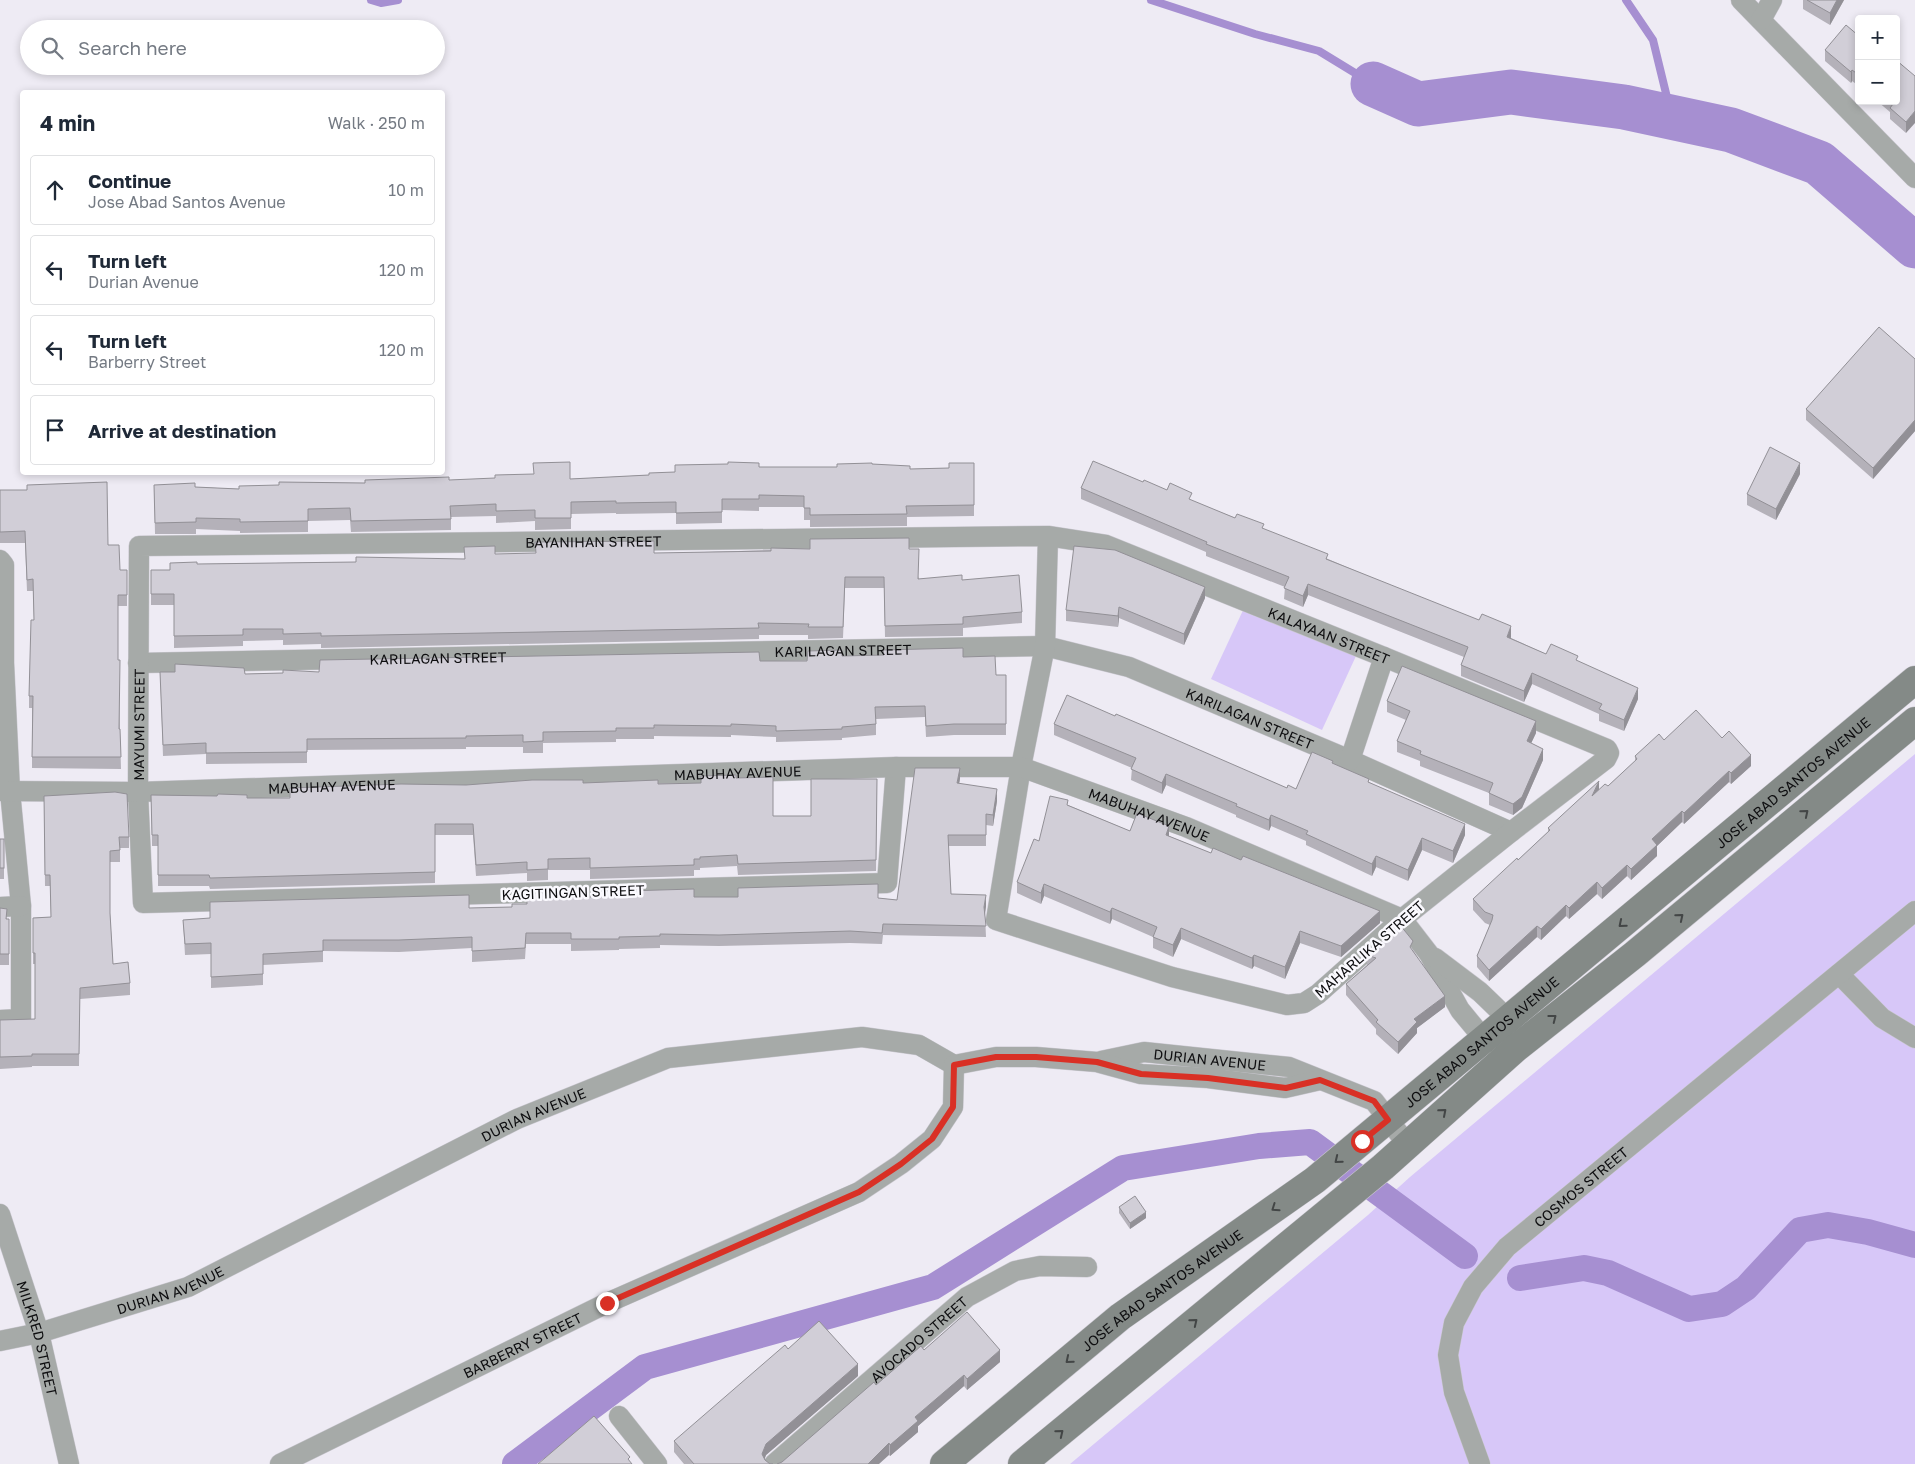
<!DOCTYPE html>
<meta charset="utf-8">
<style>
:root{--surface:#fff;--page:#f6f6f7;--text:#1f2937;--muted:#747a83;--line:#e0e1e3}
body{margin:0;font-family:"Golos Text",sans-serif;background:var(--page);color:var(--text)}
.controls{position:absolute;right:15px;top:15px;display:grid;overflow:hidden;border-radius:5px;box-shadow:0 2px 8px #0003}
.controls button{width:45px;height:45px;display:grid;place-items:center;padding:0;border:0;border-bottom:1px solid var(--line);background:var(--surface);color:var(--text);font:25px sans-serif}
.stop{position:absolute;width:15px;height:15px;margin:-11px;border:4px solid #d93025;border-radius:50%;background:#fff}
.stop.end{background:#d93025;border-color:#fff;box-shadow:0 1px 5px #0008}
.list{margin:0;padding:0;list-style:none}
h2{display:flex;justify-content:space-between;align-items:center;height:65px;margin:0;padding:0 20px;font-size:21px}
h2 small{font-size:16px;font-weight:400;color:var(--muted)}
.list li{display:grid;grid-template-columns:32px 1fr auto;gap:15px;align-items:center;box-sizing:border-box;height:70px;margin:0 10px 10px;padding:0 10px;border:1px solid var(--line);border-radius:5px}
.list b{display:block;font-size:19px;white-space:nowrap}
.list p{margin:0;font-size:16px;white-space:nowrap;color:var(--muted)}
.list em{font-size:16px;font-style:normal;color:var(--muted)}
.icon{flex:none;width:28px;height:28px;fill:none;stroke:currentColor;stroke-width:2;stroke-linecap:round;stroke-linejoin:round}
.map{position:relative;flex:none;width:1915px;height:1464px;overflow:hidden}
.search{position:absolute;background:var(--surface);box-shadow:0 2px 8px #0003;left:20px;top:20px;width:425px;height:55px;display:flex;align-items:center;gap:12px;box-sizing:border-box;padding:0 18px;border-radius:28px;color:var(--muted);font-size:19px}
.panel{position:absolute;background:var(--surface);box-shadow:0 2px 8px #0003;left:20px;top:90px;width:425px;height:385px;border-radius:5px}
.map>svg:first-child{display:block}
</style>
<div class="map">
<svg width="1915" height="1464" viewBox="0 0 1915 1464">
<rect width="100%" height="100%" fill="#eeebf4"/>
<!-- green -->
<g fill="#d7c7f8">
<path d="M1245,606l111,50 -34,74 -111,-51z"/>
<path d="M1915,754v710h-845l298,-249 42,-38z"/>
</g>
<g fill="none" stroke-linecap="round" stroke-linejoin="round">
<!-- stream -->
<g stroke="#a68fd1" stroke-width="8">
<path d="M371,0l10,3 17,-3"/>
<path d="M1151,0l104,34 64,17 54,33"/>
<path d="M1626,0l27,40 19,78"/>
</g>
<!-- canal -->
<g stroke="#a68fd1" stroke-width="26">
<path d="M1520,1278l64,-10 24,5 81,36 33,-5 24,-16 54,-58 28,-5 40,7 47,13"/>
<path d="M515,1464l130,-97 288,-80 190,-119 136,-22 51,-4 155,114"/>
</g>
<!-- river -->
<path stroke="#a68fd1" stroke-width="45" d="M1373,84l45,20 93,-12 113,15 107,23 88,33 96,83"/>
<!-- minor casing -->
<g stroke="#cac8d0" stroke-width="21">
<g id="minor">
<path d="M1741,0l174,178"/>
<path d="M1761,20l11,-20"/>
<path d="M0,560l4,5v98l6,128 11,115v113l-21,1"/>
<path id="s1" d="M138,663l907,-17 84,21 221,93 161,72"/>
<path d="M1350,760l34,-103"/>
<path id="s2" d="M896,767l-9,116 -744,20 -5,-111 1,-246 909,-10 58,9 278,112 223,92 2,4 -3,6 -95,73 -109,87 -84,75 -14,9 -17,2 -115,-28 -176,-57 25,-153 24,-121 3,-110"/>
<path id="s3" d="M0,791l138,1 758,-25h125l165,60 216,92 27,35 31,56 24,29 12,4"/>
<path d="M0,907l21,-1"/>
<path d="M1435,958l45,34 28,27 7,30"/>
<path d="M1839,974l43,44 33,20"/>
<path id="s4" d="M1101,1061l43,-9 145,15 85,34 33,43"/>
<path id="s5" d="M0,1214l39,119 30,131"/>
<path id="s6" d="M0,1341l39,-8 149,-46 329,-168 151,-61 194,-21 57,8 35,20 42,-8h40l61,5 44,12 67,4 77,10 35,-8"/>
<path d="M619,1416l38,48"/>
<path id="s7" d="M280,1464l327,-161 252,-111 42,-28 31,-25 21,-32 1,-42"/>
<path id="s8" d="M774,1464l193,-167 48,-26 25,-5 47,1"/>
<path id="s9" d="M1480,1464l-26,-72 -6,-37 6,-32 19,-36 34,-40 408,-336"/>
</g>
</g>
<!-- secondary casing -->
<g stroke="#cac8d0" stroke-width="29">
<g id="secondary">
<path id="s10" d="M944,1464l176,-147 195,-137 600,-500"/>
<path d="M1022,1464l361,-297 132,-118 120,-95 280,-233"/>
</g>
</g>
<!-- minor -->
<use href="#minor" stroke="#a6aaa8" stroke-width="20"/>
<!-- secondary -->
<use href="#secondary" stroke="#848a87" stroke-width="28"/>
</g>
<!-- wall -->
<g fill="#b4b1b9">
<path d="M1803,0h41l-14,25 -27,-16z"/>
<path d="M1859,36v50l-7,-5 -1,2 -26,-22v-11z"/>
<path d="M1915,76l-9,57 -16,-14v-7l-13,-11h19z"/>
<path d="M1915,359v72l-42,48 -67,-59v-11z"/>
<path d="M974,463v53l-67,1v9l-97,1v-7h-6v-13h-45v4l-37,-1v13l-46,1v-11l-60,1v-1l-45,1v15l-36,1v-9l-39,2v-7l-45,1v13l-100,2 -1,-12 -42,1v11l-68,1v-2l-44,-2v5h-41l-1,-49 85,4 126,-6 84,-3 121,-1 79,-4 26,-3 84,-5h78l35,-3 38,5 39,-1z"/>
<path d="M1800,474l-24,46 -29,-15v-11z"/>
<path d="M1143,482l121,47 64,30 183,78v1l35,16 32,7 60,38 -14,32 -25,-10v-7l-67,-30 -8,18 -63,-26v-11l3,-8 -156,-62 -5,12 -19,-8 1,-12 -79,-31v-4l-125,-53v-11z"/>
<path d="M0,490l108,55 12,25h7v36h-9v54l3,109 -89,-1v-60h-3v-12l5,-76 -1,-29h-6l-2,-48h-25z"/>
<path d="M810,549h99l10,30 43,1 60,32v11l-59,5v8l-78,1 -1,-49h-39l-2,50 -35,1v-4h-49v4l-438,9v-4l-38,1v-5l-40,1v5l-69,2v-43h-23v-35h19l27,-6 159,-2z"/>
<path d="M1205,598l-21,47 -65,-27 -1,9 -52,-6v-11z"/>
<path d="M842,656l121,1 33,18h10v60h-52l-28,2 -1,-20 -49,2v16l-34,3v2l-66,2v-5l-45,-2v2l-77,-1v3h-38v3l-73,1v10h-20v-6h-57v2l-159,1v13l-101,1v-10l-43,2 -3,-84 85,2 515,-13h47z"/>
<path d="M1387,701l149,32 -5,10 12,17 -21,48 -9,7 -24,-10v-12l-69,-27v-5l-23,-9v-11l9,-21 -19,-8z"/>
<path d="M1115,716l172,72 9,1 37,-25 36,18 96,53 -12,28 -31,-13 -14,31 -32,-14 -4,9 -66,-31v-4l-35,-15 -2,5 -33,-14v-2l-70,-30 -4,9 -31,-14 1,-12 -78,-33v-11z"/>
<path d="M1722,738l29,28 -20,18 -2,-2 -45,42 -2,-2 -25,24v10l-26,24 -4,-4 -25,23 -5,-5 -28,25 -3,-3 -25,24 -4,-3 -48,44 -12,-14v-11l13,-31 -5,-2 -12,-13v-11l45,-39 30,-28v-4l51,-38 9,-4 27,-25v-5l29,-16z"/>
<path d="M736,778l37,38h38l66,-37 -1,92 -138,4 -1,-9 -37,2v2h-6v6l-104,3v-9h-42v10l-21,1v-8l-51,3 -3,-41h-38v48l-225,6 -1,-3h-51v-40h-6l-1,-51 96,3h43l176,-13 117,-2h118z"/>
<path d="M960,779l-1,4 38,18 -4,25 -7,-1v21h-38l3,48 35,12 -1,9 1,22 -103,-2 -1,9 -32,-1 -131,3 -59,-1v3l-41,1v1l-48,1v-7h-45l-1,15 -53,3v-14l-73,4 -76,-1v11l-60,3v20l-52,3v-34l-26,1 -2,-35 286,-12 43,-1 36,-9 146,-1 184,1 19,2z"/>
<path d="M44,796l85,41v11h-9v14h-10v52l3,50 17,19v12l-50,4 -1,67h-47v1l-32,2v-49l35,-1v-55h-2v-46l18,-1 -1,-31h-5z"/>
<path d="M1068,805l62,26 39,5 211,87 -39,34 -41,-14 -15,36 -31,-13 -2,3 -71,-30 -8,18 -20,-9v-11l-41,-18 -2,5 -66,-28 -3,8 -24,-11v-11l22,-41z"/>
<rect x="0" y="839" width="4" height="40"/>
<path d="M0,908l7,11h2v46h-9z"/>
<path d="M1413,950l32,57 -28,21v5l-19,21 -22,-20v-5l-30,-34v-11l21,-19v-10z"/>
<path d="M1119,1207l27,11 -16,11 -11,-16z"/>
<path d="M924,1350l76,12 -33,28 -3,-4 -46,40v6l-28,24 -1,-1 -107,7 94,-77z"/>
<path d="M858,1376l-92,79 -2,4 6,5h3h-89l-10,-12v-11z"/>
</g>
<!-- shaded-wall -->
<g fill="#929096">
<path d="M1837,0h7l-14,25v-12z"/>
<path d="M1852,70v11l-1,2v-11z"/>
<path d="M1915,111v12l-9,10v-11z"/>
<path d="M1915,420v11l-42,48v-11z"/>
<path d="M1800,463v11l-24,46v-11z"/>
<path d="M1308,584v11l-5,12v-11z"/>
<path d="M1205,587v11l-21,47v-11z"/>
<path d="M1119,607v11l-1,9v-11z"/>
<path d="M1511,626v11l-4,11v-11z"/>
<path d="M1532,673v11l-8,18v-11z"/>
<path d="M1638,688v11l-14,32v-11z"/>
<path d="M1536,721v12l-9,19v-11z"/>
<path d="M1543,749v11l-21,48 -9,7v-11z"/>
<path d="M1751,755v11l-20,18v-11z"/>
<path d="M960,768v11l-3,15v-11z"/>
<path d="M1729,771v11l-45,42v-11z"/>
<path d="M1166,774v11l-4,9v-11z"/>
<path d="M1599,781v11l-7,4z"/>
<path d="M997,789v12l-4,25v-11z"/>
<path d="M1682,811v11l-25,24v10l-26,24v-11l21,-30z"/>
<path d="M1271,815v11l-2,5v-11z"/>
<path d="M1465,824v11l-12,28v-12z"/>
<path d="M1169,826v11l-3,-2z"/>
<path d="M1422,838v12l-14,31v-11z"/>
<path d="M1376,856v11l-4,9v-12z"/>
<path d="M1627,865v11l-25,23v-11z"/>
<path d="M1597,882v12l-28,25v-11z"/>
<path d="M1044,884v12l-3,8v-11z"/>
<path d="M986,895v11l-2,13v-12z"/>
<path d="M1566,905v11l-25,24v-11z"/>
<path d="M1112,908v11l-2,5v-12z"/>
<path d="M1380,911v12l-39,34v-11z"/>
<path d="M1537,926v11l-48,44v-11z"/>
<path d="M1181,928v11l-8,18v-12z"/>
<path d="M1300,931v12l-15,36v-12z"/>
<path d="M1254,955v11l-2,3v-11z"/>
<path d="M1445,996v11l-28,21v5l-19,21v-12l16,-23z"/>
<path d="M1146,1212v6l-16,11v-6z"/>
<path d="M1000,1350v12l-33,28v-11z"/>
<path d="M858,1364v12l-92,79 -3,9 -1,-10 4,-10z"/>
<path d="M964,1375v11l-46,40v6l-28,24v-11l25,-28z"/>
<path d="M889,1443v12l-10,9h-11z"/>
</g>
<!-- building -->
<g fill="#d1ced7" stroke="#929096">
<path d="M1807,0h30l-7,13z"/>
<path d="M1846,25l13,11v39l-7,-5 -1,2 -26,-22z"/>
<path d="M1896,60l19,16v35l-9,11 -16,-14 3,-4 -3,-3h6z"/>
<path d="M1879,327l36,32v61l-42,48 -67,-59z"/>
<path d="M1770,447l30,16 -24,46 -29,-15z"/>
<path d="M1093,461l50,21 1,-2 23,10 3,-7 22,10 -3,6 46,19 2,-4 27,10 -2,4 66,26 -2,5 153,61 3,-6 29,12 -4,11 39,17 5,-10 27,12 -2,4 62,28 -14,32 -25,-11 3,-5 -70,-31 -8,18 -63,-26 7,-18 -160,-63 -5,12 -19,-8 5,-11 -83,-33 1,-2 -126,-54z"/>
<path d="M570,462v17l79,-4v-2l26,-1v-7l53,-1v-2l31,1v4h78v-3l35,-1v1l38,2v3l39,-1v-5h25v42l-68,1 1,8 -97,1v-7h-6v-12l-45,-1v4h-37v13l-46,1v-11l-60,1v-2l-45,1v16h-36v-8l-39,1v-7l-46,2 1,13 -100,2 -1,-13 -42,1v12l-68,1v-3l-44,-1v4l-41,1 -1,-38 41,-2v4l44,2v-3l40,-1v-3l86,1v-3l84,-3v3l46,-2v-3l39,-1 -1,-11z"/>
<path d="M107,482l1,63h11l1,25h7v25h-9v65h2l-1,69h1l1,28h-89l1,-61h-4l2,-76h3l-1,-41 -6,1 -2,-49 -25,1v-42h27v-5z"/>
<path d="M909,538v11h10l-1,30 44,-4v5l57,-5 3,37 -59,5v7l-78,2 -1,-49h-39l-2,50h-35l1,-3 -51,-1 1,5 -438,8v-3l-38,1v-5h-40v6l-69,1v-42h-23v-24h19v-7l27,-1v2l159,-2v-5l109,2 -1,-12 31,-1v8l41,-1 -1,-11 119,-1v12l117,-2v-3l39,1v-10z"/>
<path d="M1074,546l41,4 90,37 -21,47 -65,-27 -1,9 -52,-6z"/>
<path d="M963,648v9l32,-1 1,19h10v49h-52l-28,2 -1,-20 -50,1 1,17 -34,3v2l-66,2v-5l-45,-2v2l-77,-1v3h-38v3l-73,1v9l-20,1v-7l-57,1v2l-159,1v13l-101,1v-10l-43,2 -3,-73h15v-8l69,4 1,6 38,-1v-3l36,2 1,-12 439,-8 1,9h47l1,-10 34,-1v6l42,-1 -1,-5z"/>
<path d="M1402,666l134,55 -9,20 16,8 -21,48 -9,7 -24,-11 4,-10 -73,-29 1,-3 -24,-10 13,-30 -23,-10z"/>
<path d="M1067,695l48,21 1,-2 33,14 138,60 1,-3 8,4 16,-37 21,9 -1,2 37,16 -1,3 97,42 -12,27 -31,-13 -14,32 -32,-14 -4,8 -66,-30 2,-3 -37,-16 -2,5 -33,-14 1,-2 -71,-30 -4,9 -31,-14 5,-11 -82,-34z"/>
<path d="M1696,710l26,28 7,-7 22,24 -20,18 -2,-2 -45,42 -2,-2 -30,28 5,6 -26,24 -4,-4 -25,23 -5,-6 -28,26 -3,-3 -25,24 -4,-3 -48,44 -12,-14 15,-36 1,-5 -8,-3 -12,-13 44,-41 1,2 32,-30 -2,-2 51,-47 -7,15 13,-12 3,2 29,-27 -2,-3 24,-22 5,6z"/>
<path d="M915,768h45l-3,15 40,6 -4,26 -7,-1v21h-38l3,59 35,1 -2,12 2,19 -103,-2 -1,9 -32,-2 -131,4 -59,-1v2l-41,1v2h-48v-6h-45l-1,15 -53,3v-14l-73,3h-76v11l-60,3v20l-52,3v-34l-26,1 -2,-24 27,-2v-16l259,-7v13l43,-1v-3h15v-11h21v5l43,-1v-5l103,-3v8h44v-9l140,-4v14l19,2z"/>
<path d="M736,775v3l37,-1v39h38v-37h66l-1,81 -138,4 -1,-9 -37,2v2h-6v6l-104,3v-10l-42,1v10l-21,1v-8l-51,3 -3,-41h-38v48l-225,6 -1,-3h-51v-40h-6l-1,-40 66,1 1,-2 29,1v3h43v-10l111,-4 65,1 66,-5h51v3l75,-3v4l43,-1v-7z"/>
<path d="M115,792l12,2 2,43h-10l1,13 -10,1v62l3,51 15,-2 2,21 -50,5 -1,66h-47v2l-32,1v-37l35,-1v-66h-2v-35l18,-1 -1,-42h-5l-1,-79z"/>
<path d="M1050,796l18,4 -1,5 63,26 7,-18 32,13 -3,9 45,18 2,-5 28,12 2,-4 137,55 -39,35 -41,-15 -15,36 -31,-12 -2,3 -71,-30 -8,17 -20,-8 4,-10 -45,-19 -2,4 -66,-28 -3,9 -24,-11 17,-43 5,2z"/>
<rect x="0" y="839" width="4" height="29"/>
<path d="M0,908l7,1 -1,10h3v35h-9z"/>
<path d="M1400,925l13,16 -3,6 35,49 -31,23 3,3 -19,20 -22,-20 2,-2 -32,-36 30,-26 -9,-3z"/>
<path d="M1135,1196l11,16 -16,11 -11,-16z"/>
<path d="M967,1312l33,38 -33,29 -3,-4 -49,42 3,4 -28,24 -1,-2 -21,21h-91l5,-2 92,-80 2,3 45,-39 3,4z"/>
<path d="M819,1321l39,43 -92,80 -4,10 3,6 5,4h3h-79l-20,-23 111,-96 3,4z"/>
<path d="M594,1416l36,41 -2,2 4,5h-94z"/>
</g>
<!-- one-way arrows -->
<defs><path id="oneway-chevron" d="M-2-3.5L2.5 0L-2 3.5" fill="none" stroke-width="1.6" stroke-linecap="round" stroke-linejoin="round" transform="scale(1.25)"/></defs>
<g stroke="#434646">
<use href="#oneway-chevron" transform="translate(1805 813) rotate(-40)"/>
<use href="#oneway-chevron" transform="translate(1680 917) rotate(-40)"/>
<use href="#oneway-chevron" transform="translate(1622 924) rotate(140)"/>
<use href="#oneway-chevron" transform="translate(1553 1018) rotate(-38)"/>
<use href="#oneway-chevron" transform="translate(1443 1112) rotate(-41)"/>
<use href="#oneway-chevron" transform="translate(1338 1160) rotate(141)"/>
<use href="#oneway-chevron" transform="translate(1275 1208) rotate(145)"/>
<use href="#oneway-chevron" transform="translate(1194 1322) rotate(-39)"/>
<use href="#oneway-chevron" transform="translate(1069 1360) rotate(140)"/>
<use href="#oneway-chevron" transform="translate(1060 1433) rotate(-39)"/>
</g>
<g fill="none" stroke-linecap="round" stroke-linejoin="round">
<!-- route -->
<path stroke="#d93025" stroke-width="6" d="M607,1303l252,-111 42,-28 31,-25 21,-32 1,-42 42,-8h40l61,5 44,12 67,4 78,10 34,-8 54,21 14,19 -26,21"/>
</g>
<g text-anchor="middle" dominant-baseline="central" stroke-width="5" stroke-linejoin="round" paint-order="stroke">
<!-- street labels -->
<g font-size="14" fill="#0e0e10" stroke="#faf9fe">
<text stroke="none"><textPath href="#s2" startOffset="1672">BAYANIHAN STREET</textPath></text>
<text stroke="none"><textPath href="#s2" startOffset="2426">KALAYAAN STREET</textPath></text>
<text stroke="none"><textPath href="#s1" startOffset="705">KARILAGAN STREET</textPath></text>
<text stroke="none"><textPath href="#s1" startOffset="300">KARILAGAN STREET</textPath></text>
<text stroke="none"><textPath href="#s1" startOffset="1125">KARILAGAN STREET</textPath></text>
<text stroke="none"><textPath href="#s2" startOffset="1039">MAYUMI STREET</textPath></text>
<text stroke="none"><textPath href="#s3" startOffset="738">MABUHAY AVENUE</textPath></text>
<text stroke="none"><textPath href="#s10" startOffset="1089">JOSE ABAD SANTOS AVENUE</textPath></text>
<text stroke="none"><textPath href="#s3" startOffset="332">MABUHAY AVENUE</textPath></text>
<text stroke="none"><textPath href="#s3" startOffset="1158">MABUHAY AVENUE</textPath></text>
<text transform="translate(573 892) rotate(-2)">KAGITINGAN STREET</text>
<text transform="translate(1369 949) rotate(-41)">MAHARLIKA STREET</text>
<text stroke="none"><textPath href="#s10" startOffset="684">JOSE ABAD SANTOS AVENUE</textPath></text>
<text stroke="none"><textPath href="#s4" startOffset="110">DURIAN AVENUE</textPath></text>
<text stroke="none"><textPath href="#s6" startOffset="582">DURIAN AVENUE</textPath></text>
<text stroke="none"><textPath href="#s9" startOffset="335">COSMOS STREET</textPath></text>
<text stroke="none"><textPath href="#s6" startOffset="178">DURIAN AVENUE</textPath></text>
<text stroke="none"><textPath href="#s10" startOffset="279">JOSE ABAD SANTOS AVENUE</textPath></text>
<text stroke="none"><textPath href="#s5" startOffset="130">MILKRED STREET</textPath></text>
<text stroke="none"><textPath href="#s8" startOffset="191">AVOCADO STREET</textPath></text>
<text stroke="none"><textPath href="#s7" startOffset="270">BARBERRY STREET</textPath></text>
</g>
</g>
</svg>
<div class="controls">
<button>+</button>
<button>−</button>
</div>
<div class="stop" style="left:1362px;top:1141px"></div>
<div class="stop end" style="left:607px;top:1303px"></div>
<div class="search"><svg class="icon" aria-label="search" viewBox="0 0 24 24"><circle cx="10" cy="10" r="6"/><path d="M15 15l6 6"/></svg>Search here</div>
<section class="panel">
<h2>4 min<small>Walk · 250 m</small></h2>
<ul class="list">
<li><svg class="icon" aria-label="ahead" viewBox="0 0 24 24"><path d="M12 20V5M6 11l6-6 6 6"/></svg><div><b>Continue</b><p>Jose Abad Santos Avenue</p></div><em>10 m</em></li>
<li><svg class="icon" aria-label="left" viewBox="0 0 24 24"><path d="M17 20v-9H6M10 6l-5 5 5 5"/></svg><div><b>Turn left</b><p>Durian Avenue</p></div><em>120 m</em></li>
<li><svg class="icon" aria-label="left" viewBox="0 0 24 24"><path d="M17 20v-9H6M10 6l-5 5 5 5"/></svg><div><b>Turn left</b><p>Barberry Street</p></div><em>120 m</em></li>
<li><svg class="icon" aria-label="arrive" viewBox="0 0 24 24"><path d="M6 21V4h12l-3 4 3 4H6"/></svg><div><b>Arrive at destination</b></div></li>
</ul>
</section>
</div>
